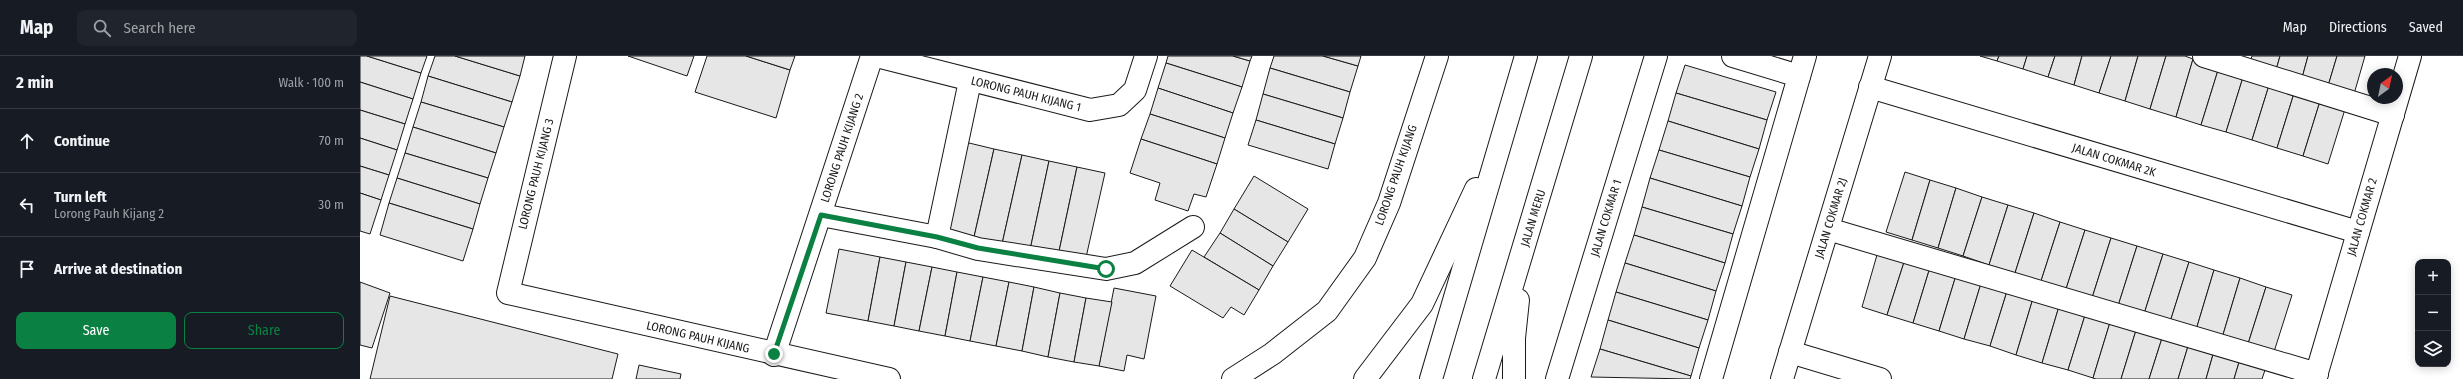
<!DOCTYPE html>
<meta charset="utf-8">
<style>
:root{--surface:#171b24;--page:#20242c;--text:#f1f3f6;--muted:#9ea1a6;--line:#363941;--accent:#0b8043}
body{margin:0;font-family:"Fira Sans Condensed",sans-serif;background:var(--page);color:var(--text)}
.controls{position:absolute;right:12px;bottom:12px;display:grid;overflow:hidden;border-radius:8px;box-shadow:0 2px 10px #0003}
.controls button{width:36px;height:36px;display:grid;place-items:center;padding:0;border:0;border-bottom:1px solid var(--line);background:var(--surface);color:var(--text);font:20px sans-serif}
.compass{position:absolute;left:2007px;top:12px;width:36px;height:36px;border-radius:50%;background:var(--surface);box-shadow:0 2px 10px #0003;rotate:33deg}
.stop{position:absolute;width:12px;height:12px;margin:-9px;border:3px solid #0b8043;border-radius:50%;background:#fff}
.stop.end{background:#0b8043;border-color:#fff;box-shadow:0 1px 4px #0008}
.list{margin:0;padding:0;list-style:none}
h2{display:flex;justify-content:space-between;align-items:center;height:52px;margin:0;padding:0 16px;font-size:17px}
h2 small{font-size:13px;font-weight:400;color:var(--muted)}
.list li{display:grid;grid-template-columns:26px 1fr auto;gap:12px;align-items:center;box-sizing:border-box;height:64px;padding:0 16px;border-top:1px solid var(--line)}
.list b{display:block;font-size:15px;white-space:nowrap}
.list p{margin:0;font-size:13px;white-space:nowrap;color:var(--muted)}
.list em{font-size:13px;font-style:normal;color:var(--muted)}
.actions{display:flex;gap:8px;padding:12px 16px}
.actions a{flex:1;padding:9px 0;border:1px solid var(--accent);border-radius:8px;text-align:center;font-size:14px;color:var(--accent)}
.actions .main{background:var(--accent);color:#fff}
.icon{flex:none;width:22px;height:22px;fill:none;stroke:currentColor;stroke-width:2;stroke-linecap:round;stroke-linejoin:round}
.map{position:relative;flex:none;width:2103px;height:323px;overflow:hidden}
header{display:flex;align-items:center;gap:24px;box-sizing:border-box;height:56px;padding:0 20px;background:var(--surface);border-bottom:1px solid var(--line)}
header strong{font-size:19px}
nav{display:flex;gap:22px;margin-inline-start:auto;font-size:14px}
.search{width:280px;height:36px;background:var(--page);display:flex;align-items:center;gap:10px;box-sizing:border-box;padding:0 14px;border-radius:8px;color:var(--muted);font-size:15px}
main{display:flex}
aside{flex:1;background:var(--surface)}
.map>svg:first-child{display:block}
</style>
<header>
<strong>Map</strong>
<div class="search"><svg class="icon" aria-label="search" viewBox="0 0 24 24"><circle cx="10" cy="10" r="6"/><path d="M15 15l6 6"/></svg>Search here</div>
<nav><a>Map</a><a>Directions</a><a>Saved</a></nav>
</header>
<main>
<aside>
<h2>2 min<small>Walk · 100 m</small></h2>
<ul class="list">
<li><svg class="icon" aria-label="ahead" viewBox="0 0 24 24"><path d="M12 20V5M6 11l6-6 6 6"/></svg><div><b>Continue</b></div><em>70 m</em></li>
<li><svg class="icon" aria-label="left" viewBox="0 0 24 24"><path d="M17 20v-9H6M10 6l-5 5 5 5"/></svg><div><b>Turn left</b><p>Lorong Pauh Kijang 2</p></div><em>30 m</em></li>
<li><svg class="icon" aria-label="arrive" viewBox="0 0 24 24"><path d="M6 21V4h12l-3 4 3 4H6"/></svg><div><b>Arrive at destination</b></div></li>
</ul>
<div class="actions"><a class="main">Save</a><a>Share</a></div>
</aside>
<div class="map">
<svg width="2103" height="323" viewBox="0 0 2103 323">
<rect width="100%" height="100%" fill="#fff"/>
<!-- building -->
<g fill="#e6e6e6" stroke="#1a1a1a">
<path d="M0,0h7l54,17 -8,26 -53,-17z"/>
<path d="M7,0h60l-6,17z"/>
<path d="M75,0h20l65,20 -8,26 -84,-26z"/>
<path d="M95,0h70l-5,20z"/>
<path d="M268,0h66l-7,20z"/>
<path d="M347,0h39l44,14 -14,48 -81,-26z"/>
<path d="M386,0h49l-5,14z"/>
<path d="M808,0h65l17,5 -8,26 -76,-24z"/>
<path d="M873,0h19l-2,5z"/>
<path d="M914,0h49l35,10 -8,26 -80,-24z"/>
<path d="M963,0h38l-3,10z"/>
<path d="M1620,0h19l-2,5z"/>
<path d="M1639,0h28l-4,13 -26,-8z"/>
<path d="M1667,0h28l-7,21 -25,-8z"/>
<path d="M1695,0h27l-8,29 -26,-8z"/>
<path d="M1722,0h29l-12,37 -25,-8z"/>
<path d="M1751,0h27l-13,45 -26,-8z"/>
<path d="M1778,0h28l-16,53 -25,-8z"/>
<path d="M1806,0h19l8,3 -17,58 -26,-8z"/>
<path d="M1892,0h28l-4,14 -26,-8z"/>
<path d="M1920,0h28l-6,22 -26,-8z"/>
<path d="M1948,0h29l-9,30 -26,-8z"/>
<path d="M1977,0h28l-11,38 -26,-8z"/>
<path d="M1833,3l26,8 -18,58 -25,-8z"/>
<path d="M806,7l76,24 -9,26 -75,-25z"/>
<path d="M1325,9l91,27 -9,28 -91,-27z"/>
<path d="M1859,11l25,7 -18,58 -25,-7z"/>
<path d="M910,12l80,24 -7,26 -80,-24z"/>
<path d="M1884,18l26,8 -18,58 -26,-8z"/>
<path d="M68,20l84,26 -8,25 -83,-25z"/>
<path d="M0,26l53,17 -8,25 -45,-14z"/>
<path d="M1910,26l25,8 -18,58 -25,-8z"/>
<path d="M798,32l75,25 -8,25 -75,-24z"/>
<path d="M1935,34l26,8 -18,58 -26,-8z"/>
<path d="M1316,37l91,27 -8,29 -91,-28z"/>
<path d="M903,38l80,24 -8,26 -79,-24z"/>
<path d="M1961,42l25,8 -18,58 -25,-8z"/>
<path d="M61,46l83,25 -8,26 -83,-26z"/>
<path d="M0,54l45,14 -8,26 -37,-12z"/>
<path d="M790,58l75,24 -8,26 -76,-25z"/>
<path d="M896,64l79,24 -7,25 -80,-24z"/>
<path d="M1308,65l91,28 -9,28 -91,-27z"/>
<path d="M53,71l83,26 -8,25 -83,-25z"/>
<path d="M0,82l37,12 -8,25 -29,-9z"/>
<path d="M781,83l76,25 -11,33 -12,-3 -6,17 -33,-11 5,-17 -30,-10z"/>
<path d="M605,86l29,7 -20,88 -28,-6z"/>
<path d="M634,93l28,6 -20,89 -28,-7z"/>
<path d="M1299,94l91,27 -8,29 -92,-28z"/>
<path d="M45,97l83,25 -8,26 -83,-26z"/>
<path d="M662,99l27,6 -19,89 -28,-6z"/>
<path d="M689,105l28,6 -19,89 -28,-6z"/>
<path d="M0,110l29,9 -8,25 -21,-7z"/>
<path d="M717,111l28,6 -20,89 -27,-6z"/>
<path d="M1545,116l25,8 -18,60 -26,-8z"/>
<path d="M894,120l54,33 -20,33 -54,-33z"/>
<path d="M37,122l83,26 -7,25 -84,-26z"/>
<path d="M1290,122l92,28 -9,28 -91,-27z"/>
<path d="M1570,124l26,8 -18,60 -26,-8z"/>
<path d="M1596,132l26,9 -19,59 -25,-8z"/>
<path d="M0,137l21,7 -11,34 -10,-3z"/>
<path d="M1622,141l26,8 -19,60 -26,-9z"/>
<path d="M29,147l84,26 -10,32 -83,-26z"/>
<path d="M1648,149l26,8 -19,60 -26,-8z"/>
<path d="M1282,151l91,27 -8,29 -91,-28z"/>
<path d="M874,153l54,33 -15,24 -53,-33z"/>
<path d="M1674,157l26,9 -19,59 -26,-8z"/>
<path d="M1700,166l25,8 -19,59 -25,-8z"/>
<path d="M1725,174l26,8 -19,60 -26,-9z"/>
<path d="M860,177l53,33 -14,24 -55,-33z"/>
<path d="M1274,179l91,28 -9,28 -91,-28z"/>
<path d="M1751,182l26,8 -19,60 -26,-8z"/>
<path d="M1777,190l26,8 -19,60 -26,-8z"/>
<path d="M1519,192l27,8 -19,59 -25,-8z"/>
<path d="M479,193l41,8 -12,64 -42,-8z"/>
<path d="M832,194l67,40 -15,25 -13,-8 -8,11 -53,-32z"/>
<path d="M1803,198l26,8 -19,60 -26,-8z"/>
<path d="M1546,200l25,8 -18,59 -26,-8z"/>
<path d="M520,201l26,5 -12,64 -26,-5z"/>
<path d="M546,206l26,5 -13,64 -25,-5z"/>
<path d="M1829,206l25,8 -18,60 -26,-8z"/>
<path d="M1265,207l91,28 -8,29 -92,-28z"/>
<path d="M1571,208l26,8 -18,59 -26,-8z"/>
<path d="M572,211l25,5 -12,64 -26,-5z"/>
<path d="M1854,214l26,8 -18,60 -26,-8z"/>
<path d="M597,216l26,5 -13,64 -25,-5z"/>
<path d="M1597,216l25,8 -18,59 -25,-8z"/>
<path d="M623,221l26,5 -13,64 -26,-5z"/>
<path d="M1880,222l26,9 -19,60 -25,-9z"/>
<path d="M1622,224l26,8 -18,58 -26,-7z"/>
<path d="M0,226l30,11 -18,55 -12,-3z"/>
<path d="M649,226l25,5 -12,64 -26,-5z"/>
<path d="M674,231l26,6 -12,64 -26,-6z"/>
<path d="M1906,231l26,8 -19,60 -26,-8z"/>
<path d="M754,232l42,8 -12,63 -17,-4 -3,16 -25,-5z"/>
<path d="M1648,232l26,7 -18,60 -26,-9z"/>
<path d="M1256,236l92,28 -9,28 -91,-28z"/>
<path d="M700,237l26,5 -12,64 -26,-5z"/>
<path d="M1674,239l26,8 -18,60 -26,-8z"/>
<path d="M30,240l228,58 -6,25h-242z"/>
<path d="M726,242l26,4 -13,64 -25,-4z"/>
<path d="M1700,247l26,9 -18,58 -26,-7z"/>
<path d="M1726,256l25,7 -18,59 -25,-8z"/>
<path d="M1751,263l26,8 -16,52h-25l-3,-1z"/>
<path d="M1248,264l91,28 -8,28 -91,-27z"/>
<path d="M1777,271l26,8 -14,44h-28z"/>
<path d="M1803,279l26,8 -11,36h-29z"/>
<path d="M1829,287l25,8 -8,28h-28z"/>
<path d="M1240,293l91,27 -1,3 -99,-2z"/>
<path d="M1854,295l26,8 -6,20h-28z"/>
<path d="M1880,303l26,8 -4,12h-28z"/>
<path d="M279,309l42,9 -1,5h-44z"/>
</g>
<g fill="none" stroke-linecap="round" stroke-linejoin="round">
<!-- minor casing -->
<g stroke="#1a1a1a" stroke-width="24">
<g id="minor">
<path d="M205,0l-57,237 381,86"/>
<path d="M517,0l213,54 29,-5 16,-15 11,-34"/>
<path d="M1373,0l66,20"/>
<path d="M1844,0l189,59"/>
<path d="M1510,31l488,145"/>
<path d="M461,159l116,22 41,12 128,20 29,-6 58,-36"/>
<path d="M1468,173l489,145"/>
<path d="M577,181l33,-156"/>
<path d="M1430,296l90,27"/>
<path d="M414,299l98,-299"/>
<path d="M873,323l39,-25 55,-43 38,-53 24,-55 48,-147"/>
<path d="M1197,323l99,-323"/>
<path d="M1351,323l94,-323"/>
<path d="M1422,323l98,-323"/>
<path d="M1955,323l95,-323"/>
</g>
</g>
<!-- highway casing -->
<g stroke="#1a1a1a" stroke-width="24">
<g id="highway">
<path d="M1005,323l57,-75 54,-115"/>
<path d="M1071,323l95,-323"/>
<path d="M1124,323l97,-323"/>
<path d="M1154,323v-41l4,-38"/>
</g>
</g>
<!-- minor -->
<use href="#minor" stroke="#fff" stroke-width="22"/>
<!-- highway -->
<use href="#highway" stroke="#fff" stroke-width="22"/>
</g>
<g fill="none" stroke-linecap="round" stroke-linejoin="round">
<!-- route -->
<path stroke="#0b8043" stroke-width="5" d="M414,298l47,-139 116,22 41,11 128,21"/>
</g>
<g text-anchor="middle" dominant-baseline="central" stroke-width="3" stroke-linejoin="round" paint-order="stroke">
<!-- street labels -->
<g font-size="12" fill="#1a1a1a" stroke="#fff">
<text transform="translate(666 38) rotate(14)">LORONG PAUH KIJANG 1</text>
<text transform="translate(482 92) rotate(-72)">LORONG PAUH KIJANG 2</text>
<text transform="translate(1754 104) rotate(17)">JALAN COKMAR 2K</text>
<text transform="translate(176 118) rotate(-76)">LORONG PAUH KIJANG 3</text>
<text transform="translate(1036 119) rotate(-71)">LORONG PAUH KIJANG</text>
<text transform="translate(2002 161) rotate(-74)">JALAN COKMAR 2</text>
<text transform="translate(1173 162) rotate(-73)">JALAN MERU</text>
<text transform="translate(1246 162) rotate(-73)">JALAN COKMAR 1</text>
<text transform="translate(1471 162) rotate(-73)">JALAN COKMAR 2J</text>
<text transform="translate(338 281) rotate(13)">LORONG PAUH KIJANG</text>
</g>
</g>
</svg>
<div class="controls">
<button>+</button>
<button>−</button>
<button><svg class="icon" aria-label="layers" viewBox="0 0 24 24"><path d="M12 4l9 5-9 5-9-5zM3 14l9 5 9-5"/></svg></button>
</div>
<svg class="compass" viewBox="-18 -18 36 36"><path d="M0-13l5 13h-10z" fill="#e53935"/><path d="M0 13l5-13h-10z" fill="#9ea1a6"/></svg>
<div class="stop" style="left:746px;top:213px"></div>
<div class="stop end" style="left:414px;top:298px"></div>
</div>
</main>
